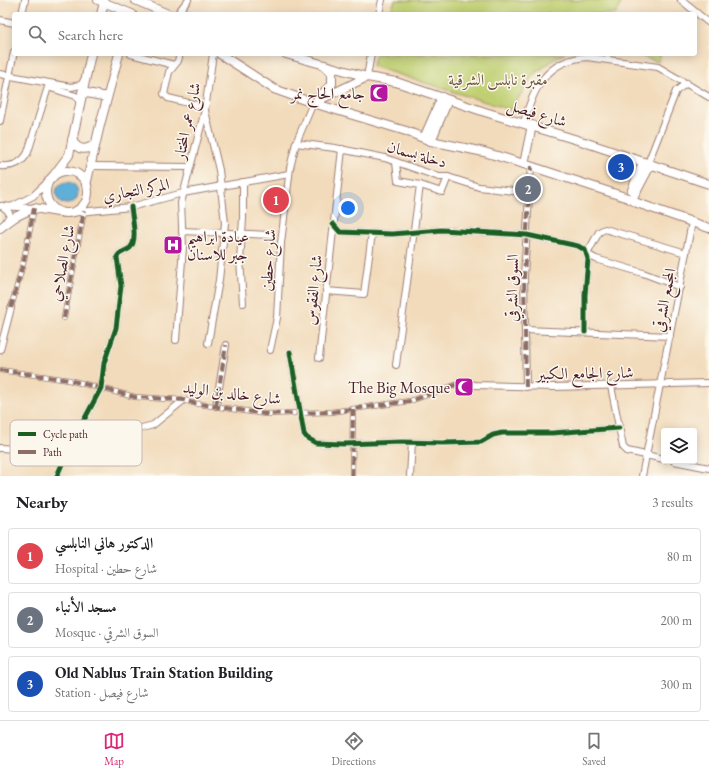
<!DOCTYPE html>
<meta charset="utf-8">
<style>
:root{--surface:#fff;--page:#f6f6f6;--text:#202124;--muted:#757577;--line:#e0e0e0;--accent:#db2777}
body{margin:0;font-family:"EB Garamond",Amiri,serif;background:var(--page);color:var(--text)}
.controls{position:absolute;right:12px;bottom:12px;display:grid;overflow:hidden;border-radius:4px;box-shadow:0 2px 10px #0003}
.controls button{width:36px;height:36px;display:grid;place-items:center;padding:0;border:0;border-bottom:1px solid var(--line);background:var(--surface);color:var(--text);font:20px sans-serif}
.you{position:absolute;left:348px;top:208px;width:14px;height:14px;margin:-10px;border:3px solid #fff;border-radius:50%;background:#1a73e8;box-shadow:0 0 0 6px #1a73e833}
.badge{display:grid;place-items:center;width:26px;height:26px;border-radius:50%;background:var(--accent);color:#fff;font-size:13px;font-weight:700}
.pin{position:absolute;translate:-50% -50%;border:2px solid #fff;box-shadow:0 1px 4px #0006}
.list{margin:0;padding:0;list-style:none}
h2{display:flex;justify-content:space-between;align-items:center;height:52px;margin:0;padding:0 16px;font-size:17px}
h2 small{font-size:13px;font-weight:400;color:var(--muted)}
.list li{display:grid;grid-template-columns:26px 1fr auto;gap:12px;align-items:center;box-sizing:border-box;height:56px;margin:0 8px 8px;padding:0 8px;border:1px solid var(--line);border-radius:4px}
.list b{display:block;font-size:15px;white-space:nowrap}
.list p{margin:0;font-size:13px;white-space:nowrap;color:var(--muted)}
.list em{font-size:13px;font-style:normal;color:var(--muted)}
.icon{flex:none;width:22px;height:22px;fill:none;stroke:currentColor;stroke-width:2;stroke-linecap:round;stroke-linejoin:round}
.map{position:relative;flex:none;width:709px;height:476px;overflow:hidden}
.search{position:absolute;background:var(--surface);box-shadow:0 2px 10px #0003;left:12px;right:12px;top:12px;height:44px;display:flex;align-items:center;gap:10px;box-sizing:border-box;padding:0 14px;border-radius:4px;color:var(--muted);font-size:15px}
.sheet{height:244px;background:var(--surface)}
nav{display:flex;justify-content:space-around;align-items:center;box-sizing:border-box;height:56px;border-top:1px solid var(--line);background:var(--surface);font-size:11px;color:var(--muted)}
nav a{display:grid;justify-items:center;gap:2px}
nav .on{color:var(--accent)}
.map>svg:first-child{display:block}
</style>
<div class="map">
<svg width="709" height="476" viewBox="0 0 709 476">
<rect width="100%" height="100%" fill="#fbf7ec"/>
<filter id="ink" filterUnits="userSpaceOnUse"><feTurbulence type="fractalNoise" baseFrequency=".025" numOctaves="2"/><feDisplacementMap in="SourceGraphic" scale="8" xChannelSelector="R" yChannelSelector="G"/><feConvolveMatrix kernelMatrix="1 2 1 2 8 2 1 2 1" color-interpolation-filters="sRGB"/></filter>
<filter id="wash" filterUnits="userSpaceOnUse"><feTurbulence type="fractalNoise" baseFrequency=".012" numOctaves="4" result="noise"/><feDisplacementMap in="SourceGraphic" scale="16" xChannelSelector="R" yChannelSelector="G"/><feGaussianBlur stdDeviation="0.9" result="paint"/><feColorMatrix in="noise" values="0 0 0 0 0 0 0 0 0 0 0 0 0 0 0 0 0 1.4 0 .05"/><feComposite in="paint" operator="in"/></filter>
<g filter="url(#wash)">
<rect width="100%" height="100%" fill="#f2dbbb"/>
<!-- green -->
<g fill="#bfcf71" stroke="#84774e">
<path d="M395,0h227l-6,14h-226z"/>
<path d="M376,54h189l-6,2 -26,19 -22,35 -139,-44z"/>
<path d="M635,54h26l-3,8z"/>
</g>
<!-- water -->
<circle fill="#5eb0d9" stroke="#546882" cx="67" cy="193" r="11"/>
</g>
<g filter="url(#ink)">
<g fill="none" stroke-linecap="round" stroke-linejoin="round">
<!-- pedestrian casing -->
<g stroke="#9e7d73" stroke-width="6">
<g id="pedestrian">
<path d="M11,308l13,-48 10,-52"/>
<path d="M64,318l20,-107"/>
<path d="M0,370l69,10 66,17 49,3 9,3 72,11 66,-2 79,-11 51,-18"/>
<path d="M352,476l1,-67"/>
</g>
</g>
<!-- minor casing -->
<g stroke="#9e7d73" stroke-width="8">
<g id="minor">
<path d="M681,0l28,23"/>
<path d="M22,14l3,-14"/>
<path d="M177,14l11,-14"/>
<path d="M379,14l3,-14"/>
<path d="M0,20l14,3"/>
<path d="M131,54l43,11"/>
<path d="M180,54l-2,7 -9,11 -5,22 4,4 37,9"/>
<path d="M0,74l71,13 10,-2 3,-5"/>
<path d="M367,77l4,-23"/>
<path d="M51,88l25,8 4,7"/>
<path d="M205,111l14,59 6,53 -6,57 -11,63"/>
<path d="M0,121l14,-69"/>
<path d="M524,123c9,-35 23,-63 63,-66l71,10 51,30"/>
<path d="M296,143l39,5 50,10 54,19h9l31,10 50,6"/>
<path d="M396,162l2,19 22,4 -24,180"/>
<path d="M648,163l28,-72 11,-8"/>
<path d="M0,166c12,1 23,-3 28,-14l20,-65"/>
<path d="M90,166l100,1"/>
<path d="M243,182v37l-3,41 3,43"/>
<path d="M420,185l22,7 6,-15"/>
<path d="M0,206l34,2"/>
<path d="M2,206l6,5 2,4 -5,8"/>
<path d="M13,206l20,-10 18,-17"/>
<path d="M69,213l62,-6 52,-14 106,-19"/>
<path d="M333,224l7,8 52,2 49,-4 86,5 51,11 7,4 3,9 -3,36v37"/>
<path d="M182,231l88,4"/>
<path d="M680,287l-37,-14 -47,-14 -9,-5 12,-22 6,-3 81,24"/>
<path d="M326,291l38,3 8,-61"/>
<path d="M525,330l145,6"/>
<path d="M176,340l7,-93 -2,-44 24,-93 8,-56"/>
<path d="M0,350l11,-42"/>
<path d="M270,350l7,-32 4,-75 9,-75 6,-25 17,-40"/>
<path d="M290,352l14,82 3,4 9,5 27,1 59,-2 41,1 38,-1 12,-7 9,-2h50l67,-5"/>
<path d="M319,358l23,-209"/>
<path d="M461,383l14,2 79,2 155,-4"/>
<path d="M611,386l12,61 4,4 37,8"/>
<path d="M526,387l-2,-111 7,-110"/>
<path d="M216,406l10,-61"/>
<path d="M0,448l67,4 10,-2 32,-13 44,-12 31,-25"/>
<path d="M674,461l35,7"/>
<path d="M57,476l10,-24 34,-64 3,-25 12,-35 5,-42 -4,-29c3,-6 8,-5 13,-9 8,-7 2,-31 1,-41"/>
<path d="M410,476l2,-34"/>
<path d="M642,476l50,-254"/>
</g>
</g>
<!-- secondary casing -->
<g stroke="#9e7d73" stroke-width="10">
<g id="secondary">
<path d="M98,0l34,14"/>
<path d="M135,0l33,14"/>
<path d="M101,14l3,-11"/>
<path d="M220,54l54,35 39,14 93,28 25,10 53,11 40,12 104,34 9,5 72,25"/>
<path d="M286,54l81,23 29,5 89,30 99,30 125,42"/>
<path d="M82,92l25,5"/>
<path d="M318,98l14,-14v-11l-7,-7"/>
<path d="M313,103l54,-26"/>
<path d="M424,138l18,-41"/>
<path d="M72,140c6,11 14,11 23,4"/>
<path d="M431,141l17,-41"/>
<path d="M524,164l8,-39"/>
<circle cx="67" cy="192" r="21"/>
<path d="M51,179l18,-24 22,-101"/>
<path d="M86,185l14,-60 19,-71"/>
<path d="M632,190l11,-28"/>
<path d="M632,200l19,-36"/>
<path d="M0,228l15,-11 19,-9 24,4"/>
</g>
</g>
<!-- pedestrian -->
<use href="#pedestrian" stroke="#fff" stroke-width="4.5"/>
<!-- minor -->
<use href="#minor" stroke="#fff" stroke-width="6"/>
<!-- secondary -->
<use href="#secondary" stroke="#fff" stroke-width="8"/>
<!-- quiet -->
<g stroke="#8d6e63" stroke-width="4" stroke-dasharray="8 4" stroke-linecap="butt">
<path d="M11,308l13,-48 10,-52"/>
<path d="M64,318l20,-107"/>
<path d="M0,370l69,10 66,17 49,3 9,3 72,11 66,-2 79,-11 51,-18"/>
<path d="M526,387l-2,-111 7,-110"/>
<path d="M216,406l10,-61"/>
<path d="M352,476l1,-67"/>
</g>
<!-- cycleway casing -->
<g stroke="#fbf7ec" stroke-width="8">
<g id="cycleway">
<path d="M333,224l7,8 52,2 49,-4 86,5 51,11 7,4 3,9 -3,36v37"/>
<path d="M290,352l14,82 3,4 9,5 27,1 59,-2 41,1 38,-1 12,-7 9,-2h50l67,-5"/>
<path d="M57,476l10,-24 34,-64 3,-25 12,-35 5,-42 -4,-29c3,-6 8,-5 13,-9 8,-7 2,-31 1,-41"/>
</g>
</g>
<!-- cycleway -->
<use href="#cycleway" stroke="#1b5e20" stroke-width="5"/>
</g>
</g>
<!-- icons -->
<defs>
<g id="mosque-square" transform="scale(1)"><rect x="-9" y="-9" width="18" height="18" rx="4" fill="#b5179e" stroke="#fbf7ec"/><path d="M3.5-4.9A6 6 0 1 0 3.5 4.9A5 5 0 1 1 3.5-4.9Z" fill="#fff"/></g>
<g id="hospital-square" transform="scale(1)"><rect x="-9" y="-9" width="18" height="18" rx="4" fill="#b5179e" stroke="#fbf7ec"/><path d="M-5-5h3v3.5h4V-5h3V5h-3V1.5h-4V5h-3Z" fill="#fff"/></g>
</defs>
<g fill-rule="evenodd">
<use href="#mosque-square" x="379" y="93"/>
<use href="#hospital-square" x="173" y="245"/>
<use href="#mosque-square" x="464" y="387"/>
</g>
<g text-anchor="middle" dominant-baseline="central" stroke-width="3" stroke-linejoin="round" paint-order="stroke">
<!-- park labels -->
<g font-size="16" fill="#6d5440" stroke="#fbf7ec">
<text x="498" y="79">مقبرة نابلس الشرقية</text>
</g>
<!-- poi labels -->
<g font-size="16" fill="#4a1f2b" stroke="#fbf7ec" text-anchor="end">
<text x="365" y="93">جامع الحاج نمر</text>
<text x="187" y="236" text-anchor="start">عيادة ابراهيم<tspan x="187" dy="18">جبر للاسنان</tspan></text>
<text x="450" y="387">The Big Mosque</text>
</g>
<!-- street labels -->
<g font-size="16" fill="#4a1f2b" stroke="#fbf7ec">
<text transform="translate(537 113) rotate(17)">شارع فيصل</text>
<text transform="translate(187 121) rotate(-78)">شارع عمر المختار</text>
<text transform="translate(417 154) rotate(16)">دخلة بسمان</text>
<text transform="translate(136 190) rotate(-11)">المركز التجاري</text>
<text transform="translate(268 260) rotate(-86)">شارع حطين</text>
<text transform="translate(62 263) rotate(-79)">شارع الصلاحي</text>
<text transform="translate(512 288) rotate(-89)">السوق الشرقي</text>
<text transform="translate(313 290) rotate(-84)">شارع الفقوس</text>
<text transform="translate(664 300) rotate(-79)">المجمع الشرقي</text>
<text transform="translate(585 373) rotate(-1)">شارع الجامع الكبير</text>
<text transform="translate(232 393) rotate(7)">شارع خالد بن الوليد</text>
</g>
</g>
<!-- legend -->
<rect x="10" y="420" width="132" height="46" rx="6" fill="#fbf7ec" stroke="#c6b6b2" stroke-width="1"/>
<rect x="18" y="432" width="18" height="4" fill="#1b5e20"/>
<rect x="18" y="450" width="18" height="4" fill="#8d6e63"/>
<g font-size="11" fill="#4a1f2b">
<text x="43" y="438">Cycle path</text>
<text x="43" y="456">Path</text>
</g>
</svg>
<div class="controls">
<button><svg class="icon" aria-label="layers" viewBox="0 0 24 24"><path d="M12 4l9 5-9 5-9-5zM3 14l9 5 9-5"/></svg></button>
</div>
<div class="you"></div>
<div class="pin badge" style="left:276px;top:200px;background:#e0444e">1</div>
<div class="pin badge" style="left:528px;top:189px;background:#6b7280">2</div>
<div class="pin badge" style="left:621px;top:167px;background:#1a4fb4">3</div>
<div class="search"><svg class="icon" aria-label="search" viewBox="0 0 24 24"><circle cx="10" cy="10" r="6"/><path d="M15 15l6 6"/></svg>Search here</div>
</div>
<section class="sheet">
<h2>Nearby<small>3 results</small></h2>
<ul class="list">
<li><span class="badge" style="background:#e0444e">1</span><div><b>الدكتور هاني النابلسي</b><p>Hospital · شارع حطين</p></div><em>80 m</em></li>
<li><span class="badge" style="background:#6b7280">2</span><div><b>مسجد الأنباء</b><p>Mosque · السوق الشرقي</p></div><em>200 m</em></li>
<li><span class="badge" style="background:#1a4fb4">3</span><div><b>Old Nablus Train Station Building</b><p>Station · شارع فيصل</p></div><em>300 m</em></li>
</ul>
</section>
<nav>
<a class="on"><svg class="icon" aria-label="map" viewBox="0 0 24 24"><path d="M3 6l6-2 6 2 6-2v14l-6 2-6-2-6 2zM9 4v14M15 6v14"/></svg>Map</a>
<a><svg class="icon" aria-label="directions" viewBox="0 0 24 24"><path d="M12 3l9 9-9 9-9-9zM9 14v-3h6M13 9l2 2-2 2"/></svg>Directions</a>
<a><svg class="icon" aria-label="saved" viewBox="0 0 24 24"><path d="M7 4h10v16l-5-4-5 4z"/></svg>Saved</a>
</nav>
